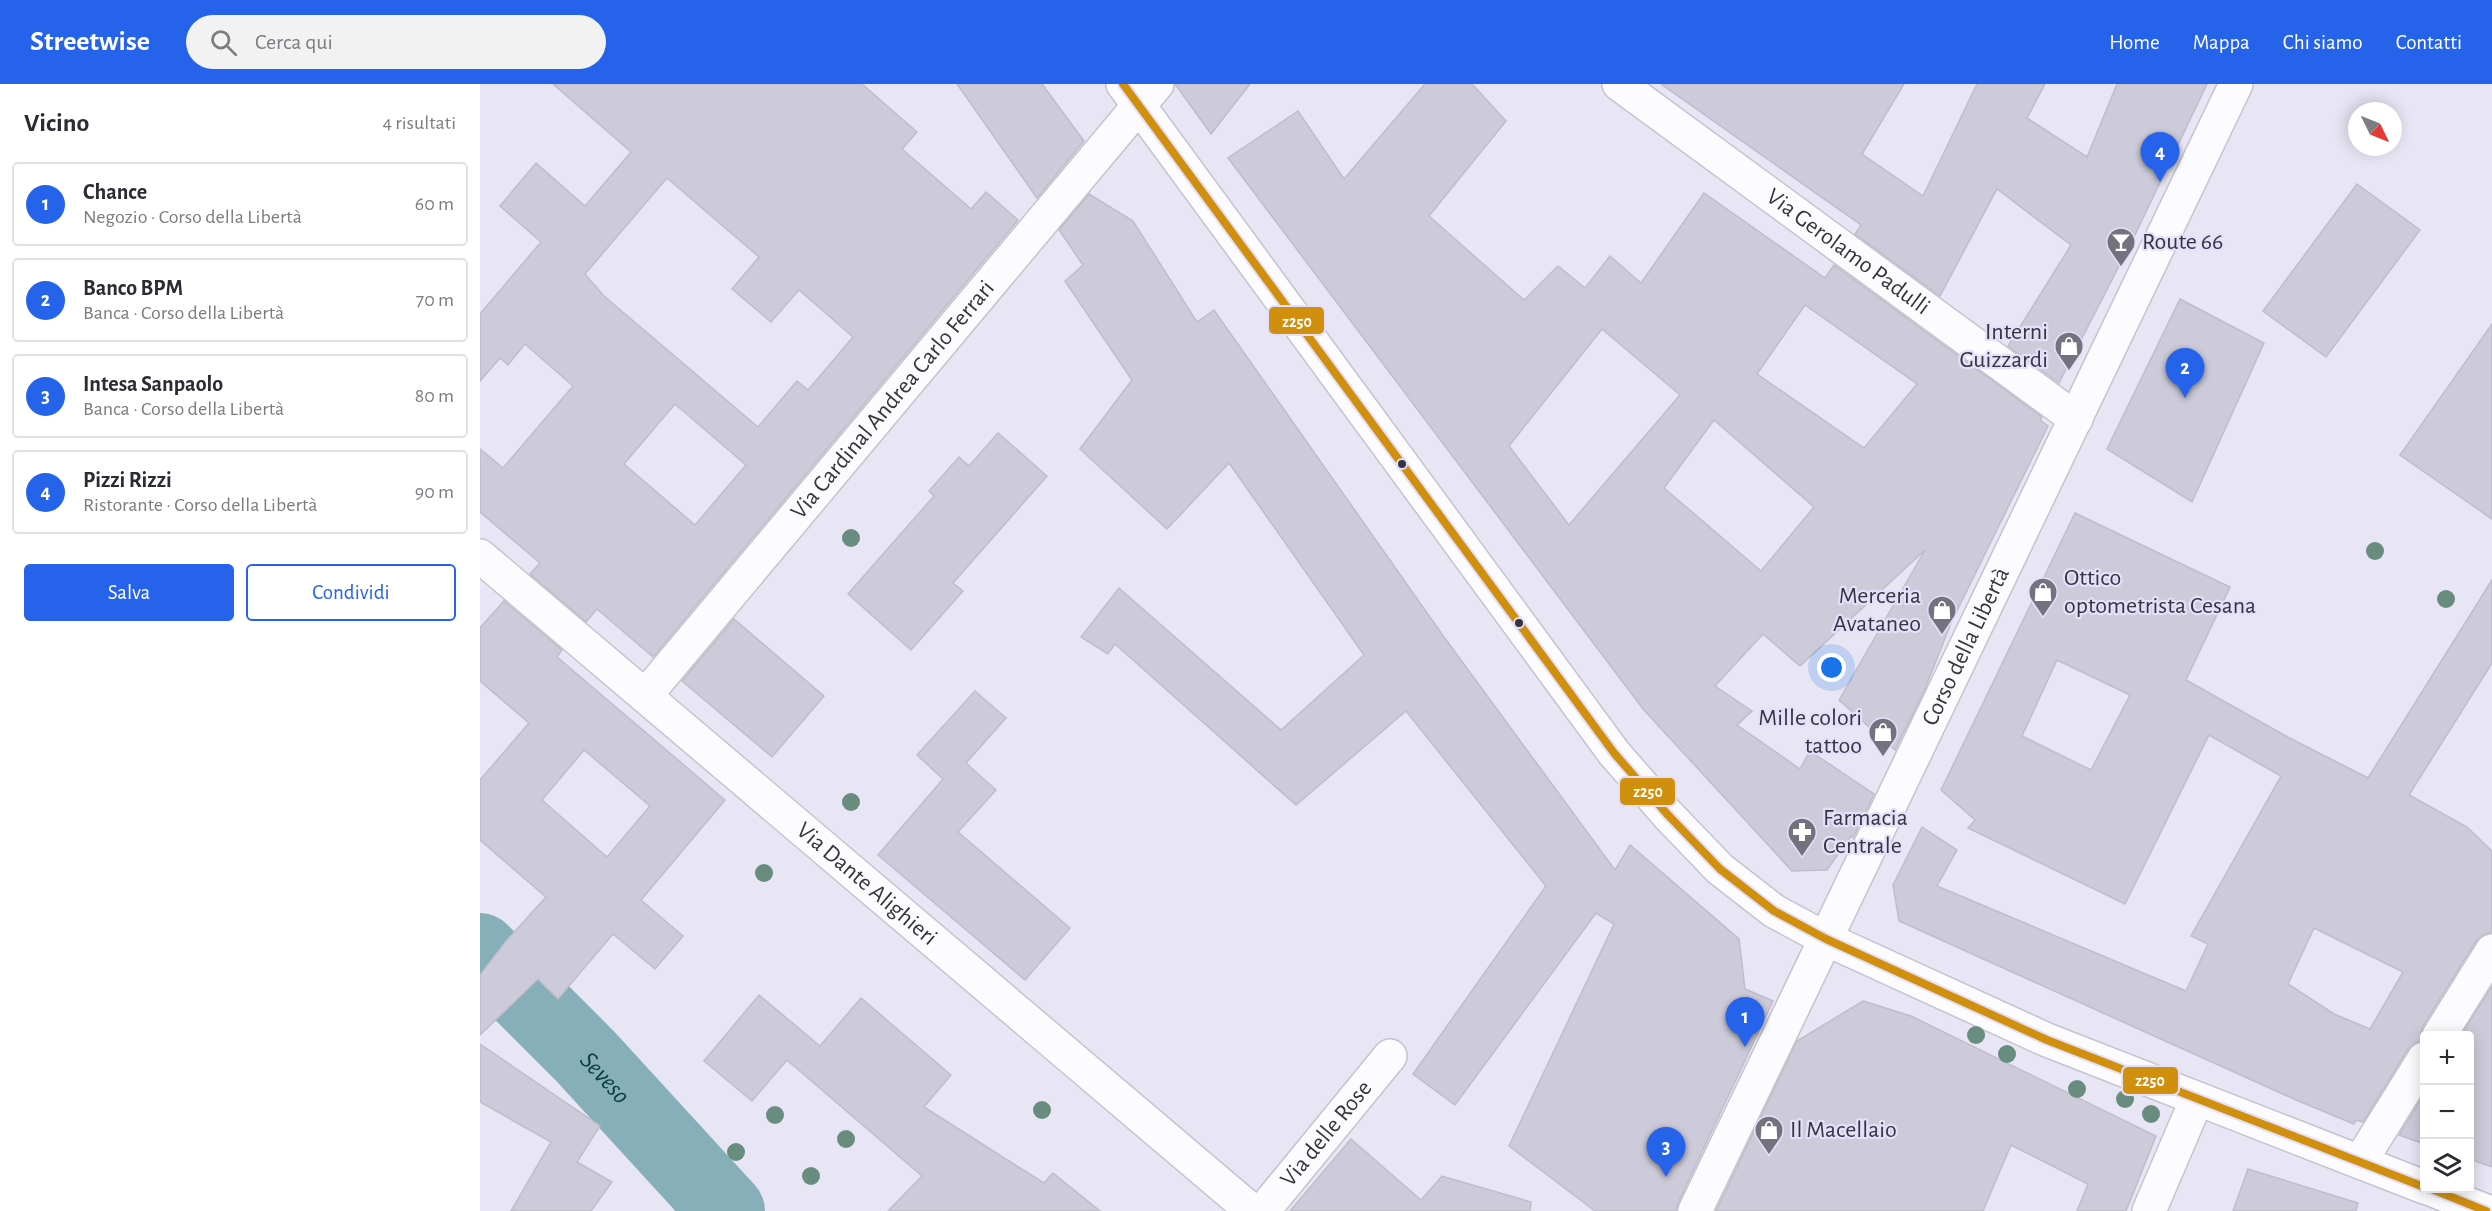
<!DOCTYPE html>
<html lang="it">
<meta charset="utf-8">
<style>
:root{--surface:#fff;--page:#f2f2f3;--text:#2b2b33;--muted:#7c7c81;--line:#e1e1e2;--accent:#2563eb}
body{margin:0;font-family:"Alegreya Sans",sans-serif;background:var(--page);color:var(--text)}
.controls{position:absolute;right:18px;bottom:18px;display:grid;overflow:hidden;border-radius:6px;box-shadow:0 3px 15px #0003}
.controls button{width:54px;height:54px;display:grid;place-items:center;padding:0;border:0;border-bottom:2px solid var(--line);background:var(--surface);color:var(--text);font:30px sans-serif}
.compass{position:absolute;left:1868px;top:18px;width:54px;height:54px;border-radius:50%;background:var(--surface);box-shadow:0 3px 15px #0003;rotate:133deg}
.you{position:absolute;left:1352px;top:584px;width:21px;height:21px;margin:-15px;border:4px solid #fff;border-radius:50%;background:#1a73e8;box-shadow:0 0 0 9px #1a73e833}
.badge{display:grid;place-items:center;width:39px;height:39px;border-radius:50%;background:var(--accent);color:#fff;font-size:20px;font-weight:700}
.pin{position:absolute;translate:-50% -50px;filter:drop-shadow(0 2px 3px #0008)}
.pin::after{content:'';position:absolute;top:32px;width:21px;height:18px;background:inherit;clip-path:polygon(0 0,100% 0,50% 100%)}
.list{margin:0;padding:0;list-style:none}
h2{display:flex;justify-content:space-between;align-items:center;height:78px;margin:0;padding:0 24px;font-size:26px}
h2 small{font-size:20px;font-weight:400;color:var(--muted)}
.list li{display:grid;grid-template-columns:39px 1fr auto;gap:18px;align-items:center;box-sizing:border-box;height:84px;margin:0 12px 12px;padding:0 12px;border:2px solid var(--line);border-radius:6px}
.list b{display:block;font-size:22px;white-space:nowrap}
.list p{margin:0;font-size:20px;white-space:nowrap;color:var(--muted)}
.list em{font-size:20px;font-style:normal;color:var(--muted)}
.actions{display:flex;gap:12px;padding:18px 24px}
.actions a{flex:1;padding:14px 0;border:2px solid var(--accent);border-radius:6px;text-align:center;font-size:21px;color:var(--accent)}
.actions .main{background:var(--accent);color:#fff}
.icon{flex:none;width:33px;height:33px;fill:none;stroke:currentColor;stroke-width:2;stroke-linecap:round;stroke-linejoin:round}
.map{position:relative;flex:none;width:2012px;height:1127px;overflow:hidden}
header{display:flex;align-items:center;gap:36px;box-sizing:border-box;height:84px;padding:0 30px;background:var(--accent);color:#fff}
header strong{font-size:28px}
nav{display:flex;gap:33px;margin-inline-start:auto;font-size:21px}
.search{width:420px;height:54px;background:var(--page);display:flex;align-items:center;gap:15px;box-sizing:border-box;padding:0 21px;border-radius:33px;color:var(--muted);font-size:22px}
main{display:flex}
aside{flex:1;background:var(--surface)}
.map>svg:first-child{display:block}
</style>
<header>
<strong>Streetwise</strong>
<div class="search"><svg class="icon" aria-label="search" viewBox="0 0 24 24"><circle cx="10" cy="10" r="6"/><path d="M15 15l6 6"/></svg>Cerca qui</div>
<nav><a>Home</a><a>Mappa</a><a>Chi siamo</a><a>Contatti</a></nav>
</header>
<main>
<aside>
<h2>Vicino<small>4 risultati</small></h2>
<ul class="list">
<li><span class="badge">1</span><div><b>Chance</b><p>Negozio · Corso della Libertà</p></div><em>60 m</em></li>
<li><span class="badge">2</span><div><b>Banco BPM</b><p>Banca · Corso della Libertà</p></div><em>70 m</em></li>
<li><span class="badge">3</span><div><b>Intesa Sanpaolo</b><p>Banca · Corso della Libertà</p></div><em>80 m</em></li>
<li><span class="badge">4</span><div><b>Pizzi Rizzi</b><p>Ristorante · Corso della Libertà</p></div><em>90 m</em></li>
</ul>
<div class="actions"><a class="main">Salva</a><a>Condividi</a></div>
</aside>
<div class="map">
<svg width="2012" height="1127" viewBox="0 0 2012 1127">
<rect width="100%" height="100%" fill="#e8e6f5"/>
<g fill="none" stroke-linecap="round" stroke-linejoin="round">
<!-- river -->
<path stroke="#87afb9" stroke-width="76" id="s1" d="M0,867l105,105 142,155"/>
</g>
<!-- building -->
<g fill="#cdcbda" stroke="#bfbdc8" stroke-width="1.5" fill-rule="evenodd">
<path d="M73,0h309l55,48 -15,17 69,60 15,-17 32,28 -365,437 -56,-48 -11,13 -56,-48 10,-11 -60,-51v-63l23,19 70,-82 -48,-42 -17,21 -8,-7 -20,23v-67l61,-72 -41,-36 36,-43 49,43 46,-54zM187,94l92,79 -27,32 39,33 28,-32 54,47 -45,53 -11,-9 -39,46 -154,-131 -19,-22zM195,320l71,61 -51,60 -71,-61z"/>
<path d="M477,0h85l42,57 -47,57z"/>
<path d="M695,0h75l-39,50z"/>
<path d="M945,0h47l34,37 -77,95 95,84 34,-34 27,22 25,-32 31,27 63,-90 121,85 9,-13 208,152 -2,3 8,6 -97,197 -26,66 -30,61 -56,-50 86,-150 -125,116 -37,-32 -48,52 37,25 -15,14 63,44 10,-18 64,43 -21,44 -2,-2 -24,34 -35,1 -149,-162 -415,-551 70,-47 46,68zM1325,221l112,79 -53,64 -107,-74zM1122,245l78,66 -111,130 -60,-79zM1234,336l100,87 -53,64 -97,-83z"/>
<path d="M1181,0h243l-42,70 61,42 54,-112h68l-18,34 60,39 30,-73h90l-72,151 -76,148 -51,-37 63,-101 -74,-56 -57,107 -85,-62 6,-9z"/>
<path d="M1877,100l63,46 -94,127 -63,-46z"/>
<path d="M609,110l44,27 64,101 17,-12 230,327 171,233 15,-25 109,94 6,50 28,12 -95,202 -2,8h-81l-86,-65 105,-222 -18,-11 -141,192 -42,-31 133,-188 -140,-175 -110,94 -181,-161 -7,10 -27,-17 38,-49 162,142 83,-75 -135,-192 -62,66 -87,-80 52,-69 -67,-99 18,-16 -24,-35z"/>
<path d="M1700,215l84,44 -72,159 -85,-53z"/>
<path d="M2012,240v195l-92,-64z"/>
<path d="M518,349l49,43 -94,107 10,8 -52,59 -63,-56 86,-98 -5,-5 30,-34 10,9z"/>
<path d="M1595,429l155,74 -44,93 98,55 84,43 124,-198v83l-83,132 58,32 25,24v81l-9,3 -7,6 -53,85 -3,9 1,6 -6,2 -7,6 -45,73 -7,-2 -2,4 -58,-24 -397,-179 -6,-36 29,-58 35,23 -20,36 249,105 22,-47 -17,-8 90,-160 -72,-41 -84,169 -157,-76 7,-8 -34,-30zM1577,576l73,35 -39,75 -69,-34zM1834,844l89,44 -33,57 -36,-15 -46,-30z"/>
<path d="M24,517l58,49 -5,7 168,143 -84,100 42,36 -28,33 -42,-35 -55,65 -20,-20 -58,56v-60l27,-35 39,-43 -66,-57v-60l49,-57 -49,-42v-53zM104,666l66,56 -43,51 -65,-57z"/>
<path d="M254,535l90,77 -52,61 -90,-76z"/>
<path d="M495,607l31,27 -40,45 30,27 -38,42 112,96 -45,52 -147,-125 65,-76 -26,-24z"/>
<path d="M2012,902v181l-23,-8v-124h-8z"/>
<path d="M279,911l61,51 41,-48 90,77 -27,32 120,76 9,-10 47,38h-212l34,-35 -135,-116 -35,41 -48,-40z"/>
<path d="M1383,917l48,15 245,120 -30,75h-49l11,-27 -77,-39 -28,66h-267l81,-170z"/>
<path d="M0,960l120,82 -23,36 35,20 -21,29h-80l40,-69 -71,-40z"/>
<path d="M1944,1010v50l-25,-9z"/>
<path d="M871,1055l70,61 21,-24 89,26 -1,9h-240z"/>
<path d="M1768,1085l110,34 -2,8h-123z"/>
</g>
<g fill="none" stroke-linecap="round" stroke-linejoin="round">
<!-- minor casing -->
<g stroke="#c5c3cf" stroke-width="36">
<g id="minor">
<path id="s2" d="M1139,0l457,335"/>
<path id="s3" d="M0,472l772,655"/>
<path id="s4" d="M165,612l512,-612"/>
<path d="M1959,952l53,-85"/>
<path d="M1880,1078l64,-103"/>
<path id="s5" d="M783,1127l127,-155"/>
<path id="s6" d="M1215,1127l541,-1127"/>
<path d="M1669,1127l48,-112"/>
</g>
</g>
<!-- tertiary casing -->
<g stroke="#c5c3cf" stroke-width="36">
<g id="tertiary">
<path d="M643,0l491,669 54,62 52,54 54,42 52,28 221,101 377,147"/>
<path d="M1948,1104l58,23"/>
</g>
</g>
<!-- minor -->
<use href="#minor" stroke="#fcfbfe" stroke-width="33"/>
<!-- tertiary -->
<use href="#tertiary" stroke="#fcfbfe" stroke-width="33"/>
<!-- bus-1 casing -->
<g stroke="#e4e0fb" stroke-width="12">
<g id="bus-1">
<path d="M643,0l491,669 54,62 52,54 54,42 52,28 221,101 377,147"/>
<path d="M1949,1104l57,23"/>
</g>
</g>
<!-- bus-1 -->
<use href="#bus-1" stroke="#d08f0d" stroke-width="8"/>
</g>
<!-- trees -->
<g fill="#688d7f">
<circle cx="371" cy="454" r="9"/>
<circle cx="1895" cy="467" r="9"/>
<circle cx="1966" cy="515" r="9"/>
<circle cx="371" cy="718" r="9"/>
<circle cx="284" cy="789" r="9"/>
<circle cx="1496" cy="951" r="9"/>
<circle cx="1527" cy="970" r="9"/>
<circle cx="1597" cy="1005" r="9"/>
<circle cx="1645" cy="1015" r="9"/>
<circle cx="562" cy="1026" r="9"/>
<circle cx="1671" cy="1030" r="9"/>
<circle cx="295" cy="1031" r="9"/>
<circle cx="366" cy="1055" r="9"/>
<circle cx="256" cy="1068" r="9"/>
<circle cx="331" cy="1092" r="9"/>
</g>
<!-- icons -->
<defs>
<g id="bar-pin" transform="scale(1.5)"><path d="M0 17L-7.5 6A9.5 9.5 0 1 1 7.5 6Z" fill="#74727f" stroke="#e4e0fb"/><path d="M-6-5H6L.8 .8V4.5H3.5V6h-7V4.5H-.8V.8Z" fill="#fff"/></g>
<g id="shop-pin" transform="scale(1.5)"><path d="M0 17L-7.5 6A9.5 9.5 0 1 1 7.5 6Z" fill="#74727f" stroke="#e4e0fb"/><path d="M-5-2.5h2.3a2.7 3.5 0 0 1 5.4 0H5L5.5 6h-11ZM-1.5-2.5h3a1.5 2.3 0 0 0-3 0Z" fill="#fff"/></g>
<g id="pharmacy-pin" transform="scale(1.5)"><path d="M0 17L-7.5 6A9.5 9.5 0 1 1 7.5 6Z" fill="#74727f" stroke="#e4e0fb"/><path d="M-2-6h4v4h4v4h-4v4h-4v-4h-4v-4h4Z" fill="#fff"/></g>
</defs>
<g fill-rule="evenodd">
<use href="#bar-pin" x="1641" y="158"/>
<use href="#shop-pin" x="1589" y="262"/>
<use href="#shop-pin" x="1563" y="508"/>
<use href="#shop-pin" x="1462" y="526"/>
<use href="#shop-pin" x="1403" y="648"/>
<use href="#pharmacy-pin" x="1322" y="748"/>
<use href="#shop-pin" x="1289" y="1046"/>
</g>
<!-- markers -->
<g fill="#36343f" stroke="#e4e0fb" stroke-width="2">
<circle cx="922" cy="380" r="5"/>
<circle cx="1039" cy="539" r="5"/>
</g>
<g text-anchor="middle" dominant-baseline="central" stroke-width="4.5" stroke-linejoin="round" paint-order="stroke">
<!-- poi labels -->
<g font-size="24" fill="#36343f" stroke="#e4e0fb" text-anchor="start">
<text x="1662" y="158">Route 66</text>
<text x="1568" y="248" text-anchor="end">Interni<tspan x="1568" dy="28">Guizzardi</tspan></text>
<text x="1584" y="494">Ottico<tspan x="1584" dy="28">optometrista Cesana</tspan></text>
<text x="1441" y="512" text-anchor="end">Merceria<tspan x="1441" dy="28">Avataneo</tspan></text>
<text x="1382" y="634" text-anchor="end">Mille colori<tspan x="1382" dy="28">tattoo</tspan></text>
<text x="1343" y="734">Farmacia<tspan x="1343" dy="28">Centrale</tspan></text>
<text x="1310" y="1046">Il Macellaio</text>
</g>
<!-- street labels -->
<g font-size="24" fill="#36343f" stroke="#e4e0fb">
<text stroke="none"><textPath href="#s2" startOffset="284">Via Gerolamo Padulli</textPath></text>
<text stroke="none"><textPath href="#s4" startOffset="386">Via Cardinal Andrea Carlo Ferrari</textPath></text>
<text stroke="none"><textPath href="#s6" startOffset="626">Corso della Libertà</textPath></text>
<text stroke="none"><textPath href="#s3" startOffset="507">Via Dante Alighieri</textPath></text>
<text stroke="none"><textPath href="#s5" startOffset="100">Via delle Rose</textPath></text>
</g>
<!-- water labels -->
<g font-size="26" font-style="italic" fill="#0a4147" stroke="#e4e0fb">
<text stroke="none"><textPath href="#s1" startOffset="178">Seveso</textPath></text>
</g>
</g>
<g stroke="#e4e0fb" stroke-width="2">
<rect x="788" y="222" width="57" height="29" rx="6" fill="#d08f0d"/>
<rect x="1139" y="693" width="57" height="29" rx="6" fill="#d08f0d"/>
<rect x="1642" y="982" width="57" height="29" rx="6" fill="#d08f0d"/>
</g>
<g font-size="16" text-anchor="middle" font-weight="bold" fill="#fff">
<text x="817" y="243">z250</text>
<text x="1168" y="713">z250</text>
<text x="1670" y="1002">z250</text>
</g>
</svg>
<div class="controls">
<button>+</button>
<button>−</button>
<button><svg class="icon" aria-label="layers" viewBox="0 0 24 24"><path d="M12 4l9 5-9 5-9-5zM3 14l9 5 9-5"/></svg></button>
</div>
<svg class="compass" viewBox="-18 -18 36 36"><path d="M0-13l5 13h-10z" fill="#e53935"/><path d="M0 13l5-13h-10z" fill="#7c7c81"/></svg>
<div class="you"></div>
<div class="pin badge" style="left:1265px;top:963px">1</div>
<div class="pin badge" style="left:1705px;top:314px">2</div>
<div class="pin badge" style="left:1186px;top:1093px">3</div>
<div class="pin badge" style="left:1680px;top:98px">4</div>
</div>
</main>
